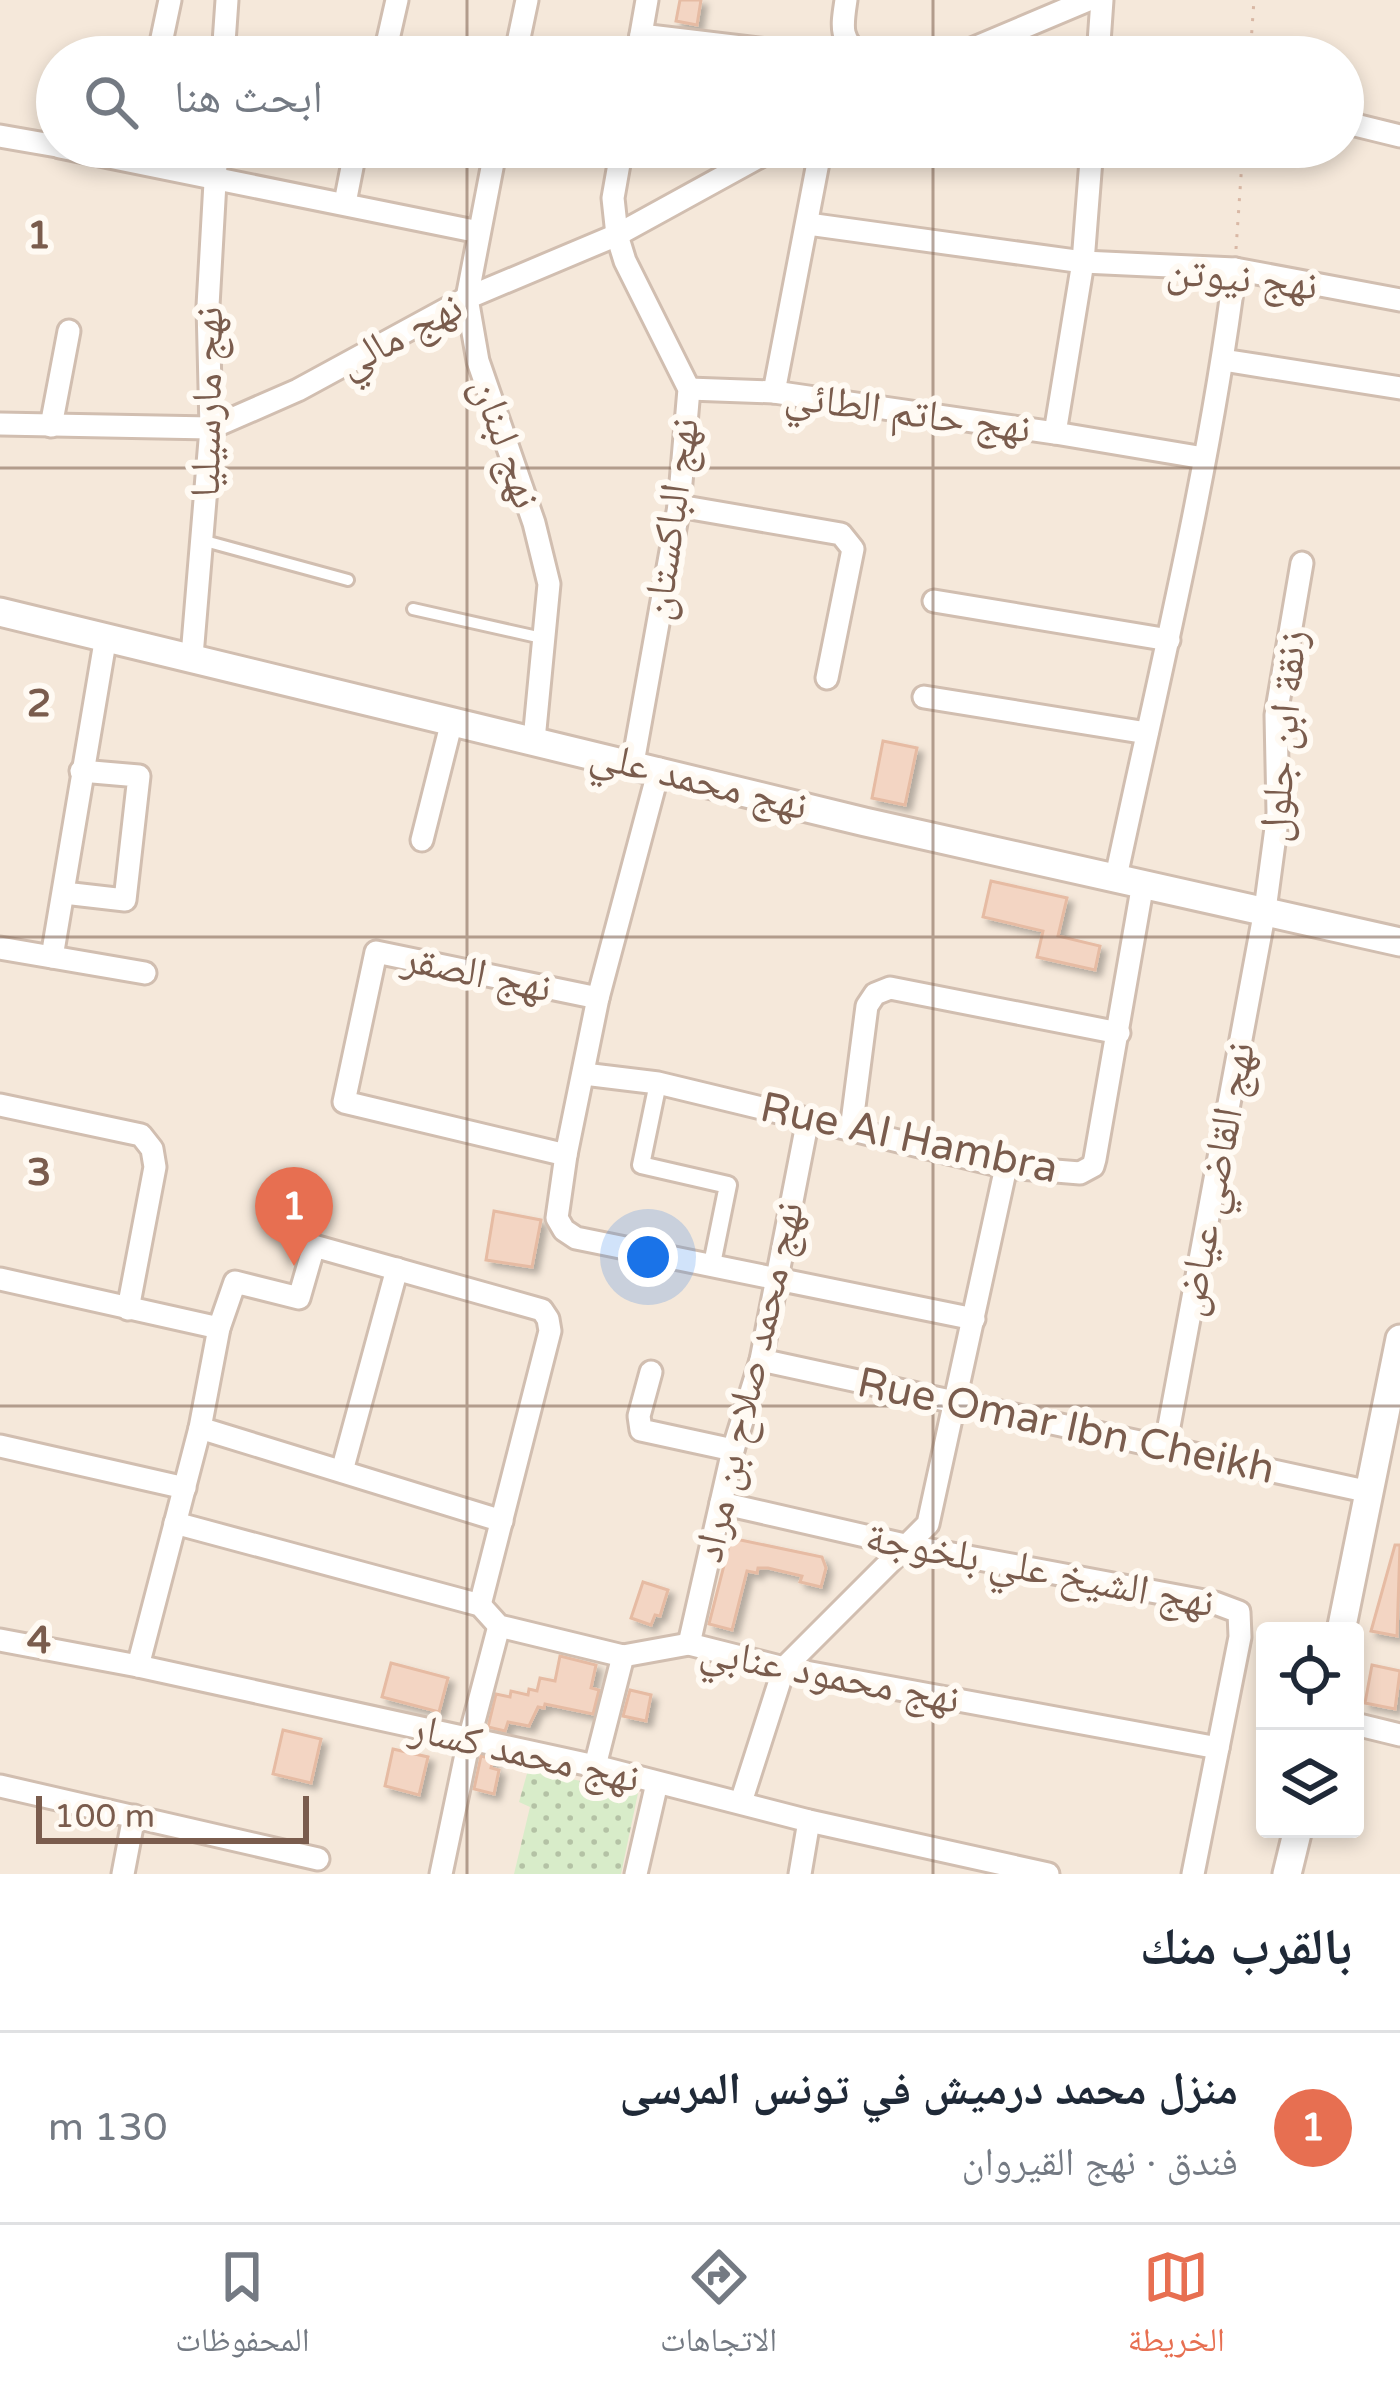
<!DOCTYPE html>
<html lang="ar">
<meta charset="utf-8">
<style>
:root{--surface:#fff;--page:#f2f2f3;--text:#1f2937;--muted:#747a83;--line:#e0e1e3;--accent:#e76f51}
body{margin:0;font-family:"Varela Round","Noto Naskh Arabic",sans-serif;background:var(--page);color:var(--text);direction:rtl}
.controls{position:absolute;right:36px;bottom:36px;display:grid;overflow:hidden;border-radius:12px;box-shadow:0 6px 18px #0003}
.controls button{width:108px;height:108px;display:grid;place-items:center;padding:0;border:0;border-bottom:3px solid var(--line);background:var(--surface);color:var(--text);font:60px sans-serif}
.scale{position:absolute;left:36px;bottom:30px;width:273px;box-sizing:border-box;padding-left:12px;border:6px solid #7a5c4d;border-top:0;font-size:33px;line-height:42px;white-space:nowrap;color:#7a5c4d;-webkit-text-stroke:9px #fffaf3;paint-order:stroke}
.you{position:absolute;left:648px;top:1257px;width:42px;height:42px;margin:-30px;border:9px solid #fff;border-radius:50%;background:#1a73e8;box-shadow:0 0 0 18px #1a73e833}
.badge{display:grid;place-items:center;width:78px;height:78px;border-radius:50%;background:var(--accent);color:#fff;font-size:39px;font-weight:700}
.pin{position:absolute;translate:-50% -99px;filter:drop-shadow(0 3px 6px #0008)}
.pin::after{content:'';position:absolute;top:63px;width:42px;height:36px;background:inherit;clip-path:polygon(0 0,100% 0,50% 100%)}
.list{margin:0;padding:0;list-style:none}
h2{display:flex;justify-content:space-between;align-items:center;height:156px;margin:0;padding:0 48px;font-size:51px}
h2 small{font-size:39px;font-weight:400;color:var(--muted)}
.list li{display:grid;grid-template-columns:78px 1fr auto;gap:36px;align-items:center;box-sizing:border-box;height:192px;padding:0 48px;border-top:3px solid var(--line)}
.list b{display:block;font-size:45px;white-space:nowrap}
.list p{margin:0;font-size:39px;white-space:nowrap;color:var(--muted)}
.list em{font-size:39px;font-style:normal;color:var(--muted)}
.icon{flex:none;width:66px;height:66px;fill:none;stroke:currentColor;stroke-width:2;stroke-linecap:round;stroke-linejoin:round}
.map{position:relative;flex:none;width:1400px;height:1874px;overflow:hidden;direction:ltr}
.search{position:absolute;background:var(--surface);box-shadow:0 6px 18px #0003;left:36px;right:36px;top:36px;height:132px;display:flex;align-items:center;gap:30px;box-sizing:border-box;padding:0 42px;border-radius:66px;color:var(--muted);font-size:45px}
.sheet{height:348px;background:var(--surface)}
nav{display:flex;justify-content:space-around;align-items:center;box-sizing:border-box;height:168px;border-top:3px solid var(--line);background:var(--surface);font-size:33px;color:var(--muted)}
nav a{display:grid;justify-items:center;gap:6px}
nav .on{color:var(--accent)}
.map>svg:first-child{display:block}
</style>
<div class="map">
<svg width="1400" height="1874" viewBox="0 0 1400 1874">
<defs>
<pattern id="park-dots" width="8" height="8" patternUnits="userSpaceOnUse" patternTransform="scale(3)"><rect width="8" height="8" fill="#d8ecc9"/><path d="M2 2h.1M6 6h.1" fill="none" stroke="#b4c2a5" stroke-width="1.8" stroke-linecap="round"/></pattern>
<filter id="shadow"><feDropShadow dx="5.5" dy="5.5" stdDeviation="3" flood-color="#0004"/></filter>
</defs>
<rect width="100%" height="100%" fill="#fdf6ec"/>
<!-- residential -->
<path fill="#f5e8da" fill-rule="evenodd" d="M0,0h1400v1874h-1400zM57,57h1286v90h-1286zM1265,1631h90v198h-90z"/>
<!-- park -->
<path fill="url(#park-dots)" d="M528,1770l110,23 -17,81h-107l16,-67 -11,-5z"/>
<!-- building -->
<g fill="#f3d5c3" stroke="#e6bba3" stroke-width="3" filter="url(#shadow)">
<path d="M680,0h21l-4,25 -21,-4z"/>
<path d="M883,741l34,7 -12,57 -33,-7z"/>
<path d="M991,881l76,17 -9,38 42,10 -5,24 -58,-13 6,-26 -60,-14z"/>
<path d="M494,1211l47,9 -9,47 -46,-7z"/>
<path d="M731,1538l91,19 4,11 -5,19 -21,-5 2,-6 -34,-8h-10l-1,5 -10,-2 -15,59 -23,-6z"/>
<path d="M1395,1545h5l-3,91 -26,-5z"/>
<path d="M643,1582l25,8 -8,26 -5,-1 -4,10 -20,-7z"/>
<path d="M560,1656l36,9 -5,23 8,2 -6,24 -48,-10 -1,4 -6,-1 -9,19 -21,-4 -3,9 -17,-4 8,-33 14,3 1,-6 17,4 1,-6 8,2 3,-13 15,3z"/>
<path d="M391,1663l57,15 -9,34 -57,-15z"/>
<path d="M1372,1665l28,6 -5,38 -30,-6z"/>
<path d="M630,1690l21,5 -5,26 -23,-5z"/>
<path d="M283,1730l38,9 -10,44 -38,-9z"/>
<path d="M393,1749l35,8 -9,38 -34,-9z"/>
<path d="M481,1756l12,3 -2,9 8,2 -5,24 -20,-5z"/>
</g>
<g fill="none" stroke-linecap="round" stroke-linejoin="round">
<!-- service casing -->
<g stroke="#d1beb0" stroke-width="16">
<g id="service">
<path d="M205,541l143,39"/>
<path d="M413,609l129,29"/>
</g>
</g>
<!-- pedestrian casing -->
<g stroke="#d1beb0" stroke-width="22">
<path id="pedestrian" d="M658,1083l-17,82 87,20 -16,79"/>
</g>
<!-- minor casing -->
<g stroke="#d1beb0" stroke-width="27">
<g id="minor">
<path d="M846,0c-4,27 -7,39 16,57"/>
<path d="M641,35l187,22"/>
<path d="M158,57l12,-57"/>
<path d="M223,57l4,-57"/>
<path d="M384,57l13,-57"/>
<path d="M515,57l12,-57"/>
<path d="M637,57l10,-57"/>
<path d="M953,57l135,-57"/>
<path d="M1098,57l4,-57"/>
<path d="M1343,122l57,14"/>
<path d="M0,136l57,10"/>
<path d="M60,147l419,85"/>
<path d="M496,147l-29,151 11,63 56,162 15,61 -15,156"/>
<path d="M622,147l-9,51 4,37 8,26 64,128 -10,117 -46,257"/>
<path d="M345,203l11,-56"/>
<path d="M808,224l275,38 152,7 165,31"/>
<path d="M1223,360l177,28"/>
<path d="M689,389l85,3 281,41 28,-171 9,-115"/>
<path d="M774,392l47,-245"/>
<path d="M0,424l211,4 87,-38 169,-92 150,-63 160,-88"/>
<path d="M51,426l18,-95"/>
<path d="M1055,433l149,25"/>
<path d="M679,506l162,28 12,15 -26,129"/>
<path d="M934,601l235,39"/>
<path d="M192,656l19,-228 -3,-122 9,-159"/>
<path d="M924,697l223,36"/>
<path d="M659,769l-61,229 -32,157 -9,63 7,12 12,8 398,81"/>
<path d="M422,840l30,-119"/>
<path d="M1116,877c43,-202 93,-403 119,-608"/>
<path d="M64,893l61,7 14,-124 -58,-5"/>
<path d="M0,948l145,25"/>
<path d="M52,957l54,-321"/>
<path d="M584,1074l74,9 348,84 74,6 13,-7 2,-7 48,-276"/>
<path d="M0,1105l141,30 11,14 3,18 -27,142"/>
<path d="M851,1130l16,-124 8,-12 15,-6 229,45"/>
<path d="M566,1155l-222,-53 32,-150 222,46"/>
<path d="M0,1279l219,49"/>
<path d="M761,1360l609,132"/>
<path d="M651,1372l-12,44 2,14 92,20"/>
<path d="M200,1428l302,93"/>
<path d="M0,1446l185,42"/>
<path d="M1165,1448l100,-538 13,-97 -2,-98 26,-152"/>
<path d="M342,1471l55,-202"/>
<path d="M721,1503l188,43 306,57 24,9 1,25 -47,237"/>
<path d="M175,1523l305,82 19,21 124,30 66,-12 95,24 434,80"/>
<path d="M0,1640l138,26 457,100 214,55 239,53"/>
<path d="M689,1644l44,-194 28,-90 47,-241"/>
<path d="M138,1666l62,-238 19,-100 16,-46 64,16 15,-52 228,64 6,9 2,12 -70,274"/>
<path d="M1355,1724l45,11"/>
<path d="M595,1766l28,-110"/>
<path d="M0,1786l318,73"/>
<path d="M741,1802l43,-134 144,-144 78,-357"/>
<path d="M123,1874l11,-58"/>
<path d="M441,1874l28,-134 30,-114"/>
<path d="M636,1874l21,-91"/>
<path d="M800,1874l9,-53"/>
</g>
</g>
<!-- tertiary casing -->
<g stroke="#d1beb0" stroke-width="33">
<g id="tertiary">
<path d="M0,612l865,210 535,120"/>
<path d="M1341,1631l59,-292"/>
<path d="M1287,1874l11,-45"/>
</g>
</g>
<!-- path -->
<g stroke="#d9b8a5" stroke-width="3" stroke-dasharray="3 9" stroke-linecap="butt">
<path d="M1250,57l4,-57"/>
<path d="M1236,249l7,-102"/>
</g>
<!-- service -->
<use href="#service" stroke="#fff" stroke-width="10"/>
<!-- pedestrian -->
<use href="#pedestrian" stroke="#fff" stroke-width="16"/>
<!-- minor -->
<use href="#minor" stroke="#fff" stroke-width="21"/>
<!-- tertiary -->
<use href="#tertiary" stroke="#fff" stroke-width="27"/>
</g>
<!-- grid -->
<path fill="none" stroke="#7a5c4d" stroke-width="3" stroke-opacity="0.55" d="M467,0v57M933,0v57M467,147v1727M933,147v1727M0,468h1400M0,937h1400M0,1406h1400"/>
<g text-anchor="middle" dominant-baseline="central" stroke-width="12" stroke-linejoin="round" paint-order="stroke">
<!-- street labels -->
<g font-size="42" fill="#7a5c4d" stroke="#fffaf3">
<text transform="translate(1242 278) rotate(6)">نهج نيوتن</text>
<text transform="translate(400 335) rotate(-28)">نهج مالي</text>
<text transform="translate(207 402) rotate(-89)">نهج مارسيليا</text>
<text transform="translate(908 412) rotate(8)">نهج حاتم الطائي</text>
<text transform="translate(506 443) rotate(71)">نهج لبنان</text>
<text transform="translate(671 519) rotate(-82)">نهج الباكستان</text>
<text transform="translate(1283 736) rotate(-85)">زنقة ابن جلول</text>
<text transform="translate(699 780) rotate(14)">نهج محمد علي</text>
<text transform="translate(477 973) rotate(12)">نهج الصقر</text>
<text transform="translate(909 1138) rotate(12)">Rue Al Hambra</text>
<text transform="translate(1215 1179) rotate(-79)">نهج القاضي عياض</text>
<text transform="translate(749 1382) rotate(-77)">نهج محمد صلاح بن مراد</text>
<text transform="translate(1066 1426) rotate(12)">Rue Omar Ibn Cheikh</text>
<text transform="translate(1040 1570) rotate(11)">نهج الشيخ علي بلخوجة</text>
<text transform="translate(830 1675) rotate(11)">نهج محمود عنابي</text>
<text transform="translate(525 1753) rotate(13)">نهج محمد كسار</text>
</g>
</g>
<g font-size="39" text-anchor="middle" font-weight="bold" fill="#7a5c4d" stroke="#fffaf3" stroke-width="12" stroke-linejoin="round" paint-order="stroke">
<text x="39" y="248">1</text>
<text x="39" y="716">2</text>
<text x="39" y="1185">3</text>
<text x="39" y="1653">4</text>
</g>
</svg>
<div class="controls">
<button><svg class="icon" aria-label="locate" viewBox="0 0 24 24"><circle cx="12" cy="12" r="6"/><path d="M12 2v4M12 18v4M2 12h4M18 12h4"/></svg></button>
<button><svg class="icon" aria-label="layers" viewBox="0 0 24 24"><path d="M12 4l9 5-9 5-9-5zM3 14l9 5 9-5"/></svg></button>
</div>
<div class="scale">100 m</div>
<div class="you"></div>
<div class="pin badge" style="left:294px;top:1266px">1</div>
<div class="search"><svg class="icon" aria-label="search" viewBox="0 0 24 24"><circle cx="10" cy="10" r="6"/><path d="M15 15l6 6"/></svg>ابحث هنا</div>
</div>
<section class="sheet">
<h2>بالقرب منك<small></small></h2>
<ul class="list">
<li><span class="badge">1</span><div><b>منزل محمد درميش في تونس المرسى</b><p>فندق · نهج القيروان</p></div><em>130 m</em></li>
</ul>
</section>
<nav>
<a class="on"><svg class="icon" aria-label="map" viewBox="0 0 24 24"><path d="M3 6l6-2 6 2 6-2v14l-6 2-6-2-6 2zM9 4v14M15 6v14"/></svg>الخريطة</a>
<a><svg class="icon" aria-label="directions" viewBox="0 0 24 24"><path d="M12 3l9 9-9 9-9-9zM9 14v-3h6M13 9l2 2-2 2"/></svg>الاتجاهات</a>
<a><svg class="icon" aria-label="saved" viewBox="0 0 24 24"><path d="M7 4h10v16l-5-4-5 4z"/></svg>المحفوظات</a>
</nav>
